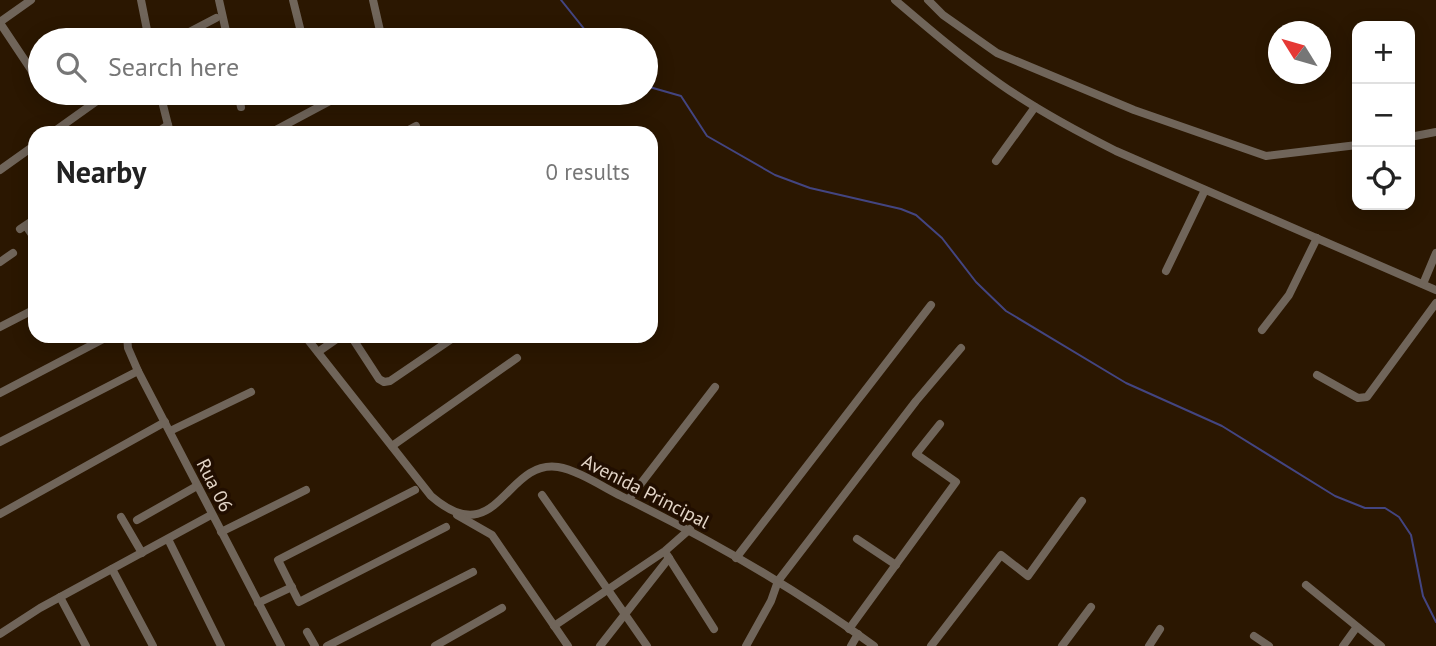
<!DOCTYPE html>
<meta charset="utf-8">
<style>
:root{--surface:#fff;--page:#f6f6f6;--text:#222;--muted:#767676;--line:#e0e0e0}
body{margin:0;font-family:"PT Sans",sans-serif;background:var(--page);color:var(--text)}
.controls{position:absolute;right:21px;top:21px;display:grid;overflow:hidden;border-radius:14px;box-shadow:0 4px 18px #0003}
.controls button{width:63px;height:63px;display:grid;place-items:center;padding:0;border:0;border-bottom:2px solid var(--line);background:var(--surface);color:var(--text);font:35px sans-serif}
.compass{position:absolute;left:1268px;top:21px;width:63px;height:63px;border-radius:50%;background:var(--surface);box-shadow:0 4px 18px #0003;rotate:307deg}
.list{margin:0;padding:0;list-style:none}
h2{display:flex;justify-content:space-between;align-items:center;height:91px;margin:0;padding:0 28px;font-size:30px}
h2 small{font-size:23px;font-weight:400;color:var(--muted)}
.icon{flex:none;width:38px;height:38px;fill:none;stroke:currentColor;stroke-width:2;stroke-linecap:round;stroke-linejoin:round}
.map{position:relative;flex:none;width:1436px;height:646px;overflow:hidden}
.search{position:absolute;background:var(--surface);box-shadow:0 4px 18px #0003;left:28px;top:28px;width:630px;height:77px;display:flex;align-items:center;gap:18px;box-sizing:border-box;padding:0 24px;border-radius:38px;color:var(--muted);font-size:26px}
.panel{position:absolute;background:var(--surface);box-shadow:0 4px 18px #0003;left:28px;top:126px;width:630px;height:217px;border-radius:21px}
.map>svg:first-child{display:block}
</style>
<div class="map">
<svg width="1436" height="646" viewBox="0 0 1436 646">
<rect width="100%" height="100%" fill="#2b1701"/>
<g fill="none" stroke-linecap="round" stroke-linejoin="round">
<!-- stream -->
<g stroke="#434581" stroke-width="2">
<path d="M561,0l32,40"/>
<path d="M646,86l35,10 26,40 68,39 35,13 91,21 15,6 26,23 34,44 30,29 120,72 96,43 113,70 30,12h20l14,9 12,18 12,61 13,26"/>
</g>
<!-- minor -->
<g stroke="#70655a" stroke-width="8">
<path d="M141,0l8,40"/>
<path d="M219,0l9,40"/>
<path d="M293,0l10,40"/>
<path d="M373,0l8,35"/>
<path d="M895,0c34,29 68,58 105,84 37,26 76,47 116,67l320,139"/>
<path d="M928,0l15,15 54,38 137,57 132,46 91,-11"/>
<path d="M0,22l31,-22"/>
<path d="M0,23l40,60"/>
<path d="M174,40l42,-22"/>
<path d="M160,93l10,40"/>
<path d="M238,93l3,14"/>
<path d="M52,133l56,-40"/>
<path d="M156,133l12,-8"/>
<path d="M270,133l75,-40"/>
<path d="M403,133l13,-7"/>
<path d="M1410,137l26,-5"/>
<path d="M996,161l39,-54"/>
<path d="M0,170l35,-25"/>
<path d="M26,226l9,13"/>
<path d="M20,229l15,-10"/>
<path d="M0,262l13,-9"/>
<path d="M1166,271l39,-81"/>
<path d="M1423,284l13,-31"/>
<path d="M0,327l35,-18"/>
<path d="M1262,330l27,-35 28,-57"/>
<path d="M127,336l1,12 10,23 143,275"/>
<path d="M305,336l126,160c67,58 74,-37 127,-29 19,3 45,20 63,29 88,43 174,92 253,150"/>
<path d="M351,336l28,43 5,3 6,-1 66,-45"/>
<path d="M318,352l23,-16"/>
<path d="M1317,375l41,23 9,-1 69,-94"/>
<path d="M0,393l109,-57"/>
<path d="M170,431l81,-39"/>
<path d="M0,442l138,-71"/>
<path d="M392,446l125,-88"/>
<path d="M415,490l-137,70 21,42 147,-75"/>
<path d="M542,495l105,151"/>
<path d="M629,499l86,-112"/>
<path d="M0,514l165,-92"/>
<path d="M457,515l35,20 76,111"/>
<path d="M121,517l21,36"/>
<path d="M137,520l60,-34"/>
<path d="M221,532l85,-42"/>
<path d="M168,539l53,107"/>
<path d="M857,539l39,26"/>
<path d="M667,555l47,74"/>
<path d="M736,558l195,-253"/>
<path d="M112,569l41,77"/>
<path d="M1306,585l75,61"/>
<path d="M60,597l26,49"/>
<path d="M258,603l34,-16"/>
<path d="M554,626l111,-75 25,-22"/>
<path d="M849,629l107,-147 -40,-28 24,-30"/>
<path d="M307,632l8,14"/>
<path d="M0,634l40,-26 171,-93"/>
<path d="M1254,636l15,10"/>
<path d="M327,646l146,-74"/>
<path d="M435,646l67,-38"/>
<path d="M600,646l69,-88"/>
<path d="M746,646l25,-45 7,-20 138,-180 45,-53"/>
<path d="M851,646l7,-12"/>
<path d="M931,646l70,-91 27,21 54,-75"/>
<path d="M1062,646l29,-39"/>
<path d="M1149,646l11,-17"/>
<path d="M1343,646l13,-18"/>
</g>
</g>
<g text-anchor="middle" dominant-baseline="central" stroke-width="7" stroke-linejoin="round" paint-order="stroke">
<!-- street labels -->
<g font-size="19" fill="#e3d5c7" stroke="#210e00">
<text transform="translate(215 485) rotate(63)">Rua 06</text>
<text transform="translate(646 491) rotate(27)">Avenida Principal</text>
</g>
</g>
</svg>
<div class="controls">
<button>+</button>
<button>−</button>
<button><svg class="icon" aria-label="locate" viewBox="0 0 24 24"><circle cx="12" cy="12" r="6"/><path d="M12 2v4M12 18v4M2 12h4M18 12h4"/></svg></button>
</div>
<svg class="compass" viewBox="-18 -18 36 36"><path d="M0-13l5 13h-10z" fill="#e53935"/><path d="M0 13l5-13h-10z" fill="#767676"/></svg>
<div class="search"><svg class="icon" aria-label="search" viewBox="0 0 24 24"><circle cx="10" cy="10" r="6"/><path d="M15 15l6 6"/></svg>Search here</div>
<section class="panel">
<h2>Nearby<small>0 results</small></h2>
<ul class="list">
</ul>
</section>
</div>
